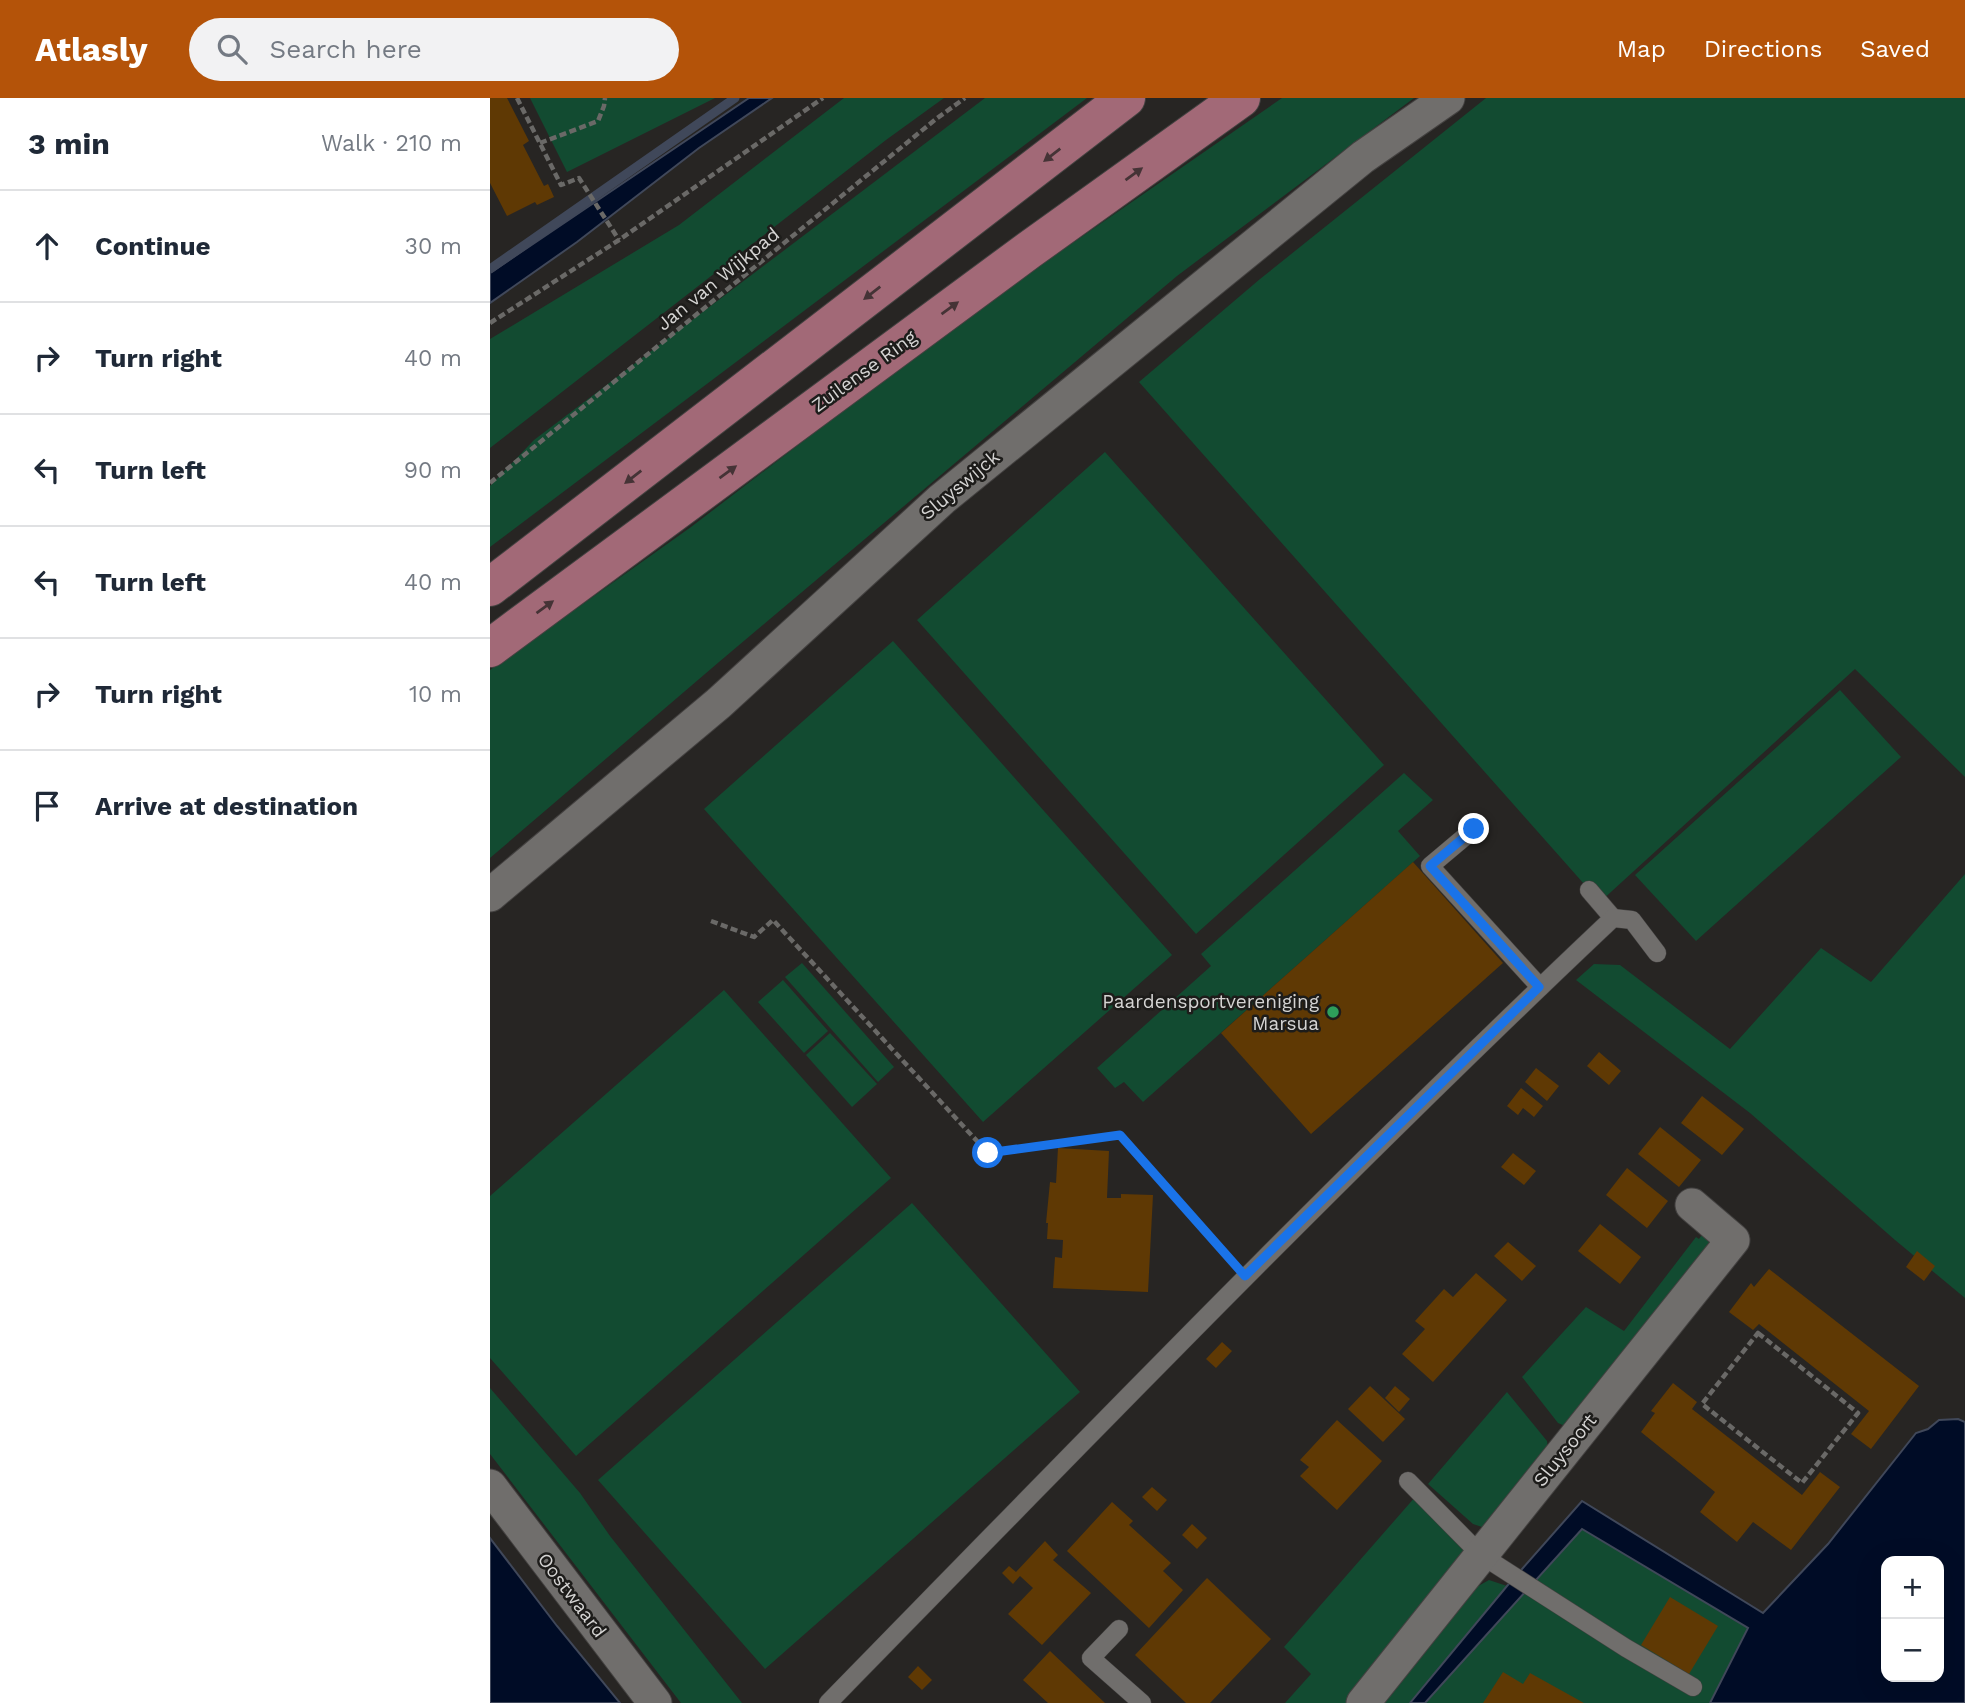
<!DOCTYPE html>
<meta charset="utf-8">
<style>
:root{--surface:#fff;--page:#f2f2f3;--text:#1f2937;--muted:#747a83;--line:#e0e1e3;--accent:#b45309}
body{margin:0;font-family:"Work Sans",sans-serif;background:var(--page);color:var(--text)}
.controls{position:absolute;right:21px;bottom:21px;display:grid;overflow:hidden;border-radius:14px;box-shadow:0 7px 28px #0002}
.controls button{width:63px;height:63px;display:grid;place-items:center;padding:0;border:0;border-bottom:2px solid var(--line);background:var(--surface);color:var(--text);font:35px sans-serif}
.stop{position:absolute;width:21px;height:21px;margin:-16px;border:5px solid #1a73e8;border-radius:50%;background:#fff}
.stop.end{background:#1a73e8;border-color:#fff;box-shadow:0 2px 7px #0008}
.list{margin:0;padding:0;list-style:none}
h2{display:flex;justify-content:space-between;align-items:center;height:91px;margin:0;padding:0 28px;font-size:30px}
h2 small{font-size:23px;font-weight:400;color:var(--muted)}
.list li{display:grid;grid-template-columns:46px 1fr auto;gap:21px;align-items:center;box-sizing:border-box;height:112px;padding:0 28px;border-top:2px solid var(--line)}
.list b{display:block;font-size:26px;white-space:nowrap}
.list em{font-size:23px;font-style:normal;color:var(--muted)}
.icon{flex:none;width:38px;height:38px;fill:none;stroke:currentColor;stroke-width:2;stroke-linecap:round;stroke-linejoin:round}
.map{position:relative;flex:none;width:1475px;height:1605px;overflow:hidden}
header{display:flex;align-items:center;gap:42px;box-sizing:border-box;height:98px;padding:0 35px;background:var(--accent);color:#fff}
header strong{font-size:33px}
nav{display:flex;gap:38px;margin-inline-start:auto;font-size:24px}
.search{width:490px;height:63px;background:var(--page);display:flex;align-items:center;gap:18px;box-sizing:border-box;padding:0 24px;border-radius:38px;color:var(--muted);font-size:26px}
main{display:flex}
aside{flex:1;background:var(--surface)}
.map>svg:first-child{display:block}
</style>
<header>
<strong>Atlasly</strong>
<div class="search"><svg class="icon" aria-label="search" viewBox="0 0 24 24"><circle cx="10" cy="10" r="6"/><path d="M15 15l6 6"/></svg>Search here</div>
<nav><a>Map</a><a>Directions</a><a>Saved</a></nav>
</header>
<main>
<aside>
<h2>3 min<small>Walk · 210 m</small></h2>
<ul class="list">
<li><svg class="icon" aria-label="ahead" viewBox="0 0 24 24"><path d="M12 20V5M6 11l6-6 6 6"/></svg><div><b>Continue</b></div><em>30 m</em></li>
<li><svg class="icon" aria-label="right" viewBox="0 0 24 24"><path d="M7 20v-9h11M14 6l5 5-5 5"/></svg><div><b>Turn right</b></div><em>40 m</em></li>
<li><svg class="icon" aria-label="left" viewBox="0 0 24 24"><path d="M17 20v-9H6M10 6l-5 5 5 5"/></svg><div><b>Turn left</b></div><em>90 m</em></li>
<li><svg class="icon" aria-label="left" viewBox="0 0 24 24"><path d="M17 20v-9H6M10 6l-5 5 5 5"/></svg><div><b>Turn left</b></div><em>40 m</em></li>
<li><svg class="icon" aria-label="right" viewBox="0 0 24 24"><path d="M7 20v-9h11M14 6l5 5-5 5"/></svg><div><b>Turn right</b></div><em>10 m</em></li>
<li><svg class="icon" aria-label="arrive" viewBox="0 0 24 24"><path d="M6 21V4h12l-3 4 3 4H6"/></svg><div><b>Arrive at destination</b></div></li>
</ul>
</aside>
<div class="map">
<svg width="1475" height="1605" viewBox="0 0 1475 1605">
<rect width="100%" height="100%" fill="#272523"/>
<!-- green -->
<g fill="#124b31">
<path d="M40,0h185l-148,74z"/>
<path d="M354,0h100l-58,42 -396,308v-109l189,-114z"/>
<path d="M495,0h102l-597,449v-61l44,-46z"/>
<path d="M792,0h132l-237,178 -458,386 -229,196v-188l201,-143 269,-206z"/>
<path d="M996,0h479v679l-110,-108 -255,233 -461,-520 121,-103z"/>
<path d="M615,354l279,313 -188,169 -279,-314z"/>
<path d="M403,543l279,314 -189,167 -279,-313z"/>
<path d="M1350,592l61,67 -205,184 -61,-66z"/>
<path d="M914,675l29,27 -35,31 22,25 -277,246 -19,-20 -9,6 -18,-20 114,-102 -10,-12z"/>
<path d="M1475,776v424l-70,-58 -145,-127 -174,-133 18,-16 26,1 110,84 91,-101 50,34z"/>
<path d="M312,865l92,104 -16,15 -93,-105z"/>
<path d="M293,882l45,51 -24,22 -46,-51z"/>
<path d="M234,892l167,188 -315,278 -86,-98v-162z"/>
<path d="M340,935l47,51 -25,23 -46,-52z"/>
<path d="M422,1105l168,189 -315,277 -167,-189z"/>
<path d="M1213,1135l10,8 -148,185 -7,-3 -36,-46 64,-70 38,24 72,-94 3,2z"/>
<path d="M0,1290l90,105 30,43 132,167h-61l-191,-249z"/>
<path d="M1017,1294l40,49 1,8 -56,74 -10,4 -9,-3 -45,-40z"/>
<path d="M926,1398l50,54 -118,153h-63l26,-29 -27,-27z"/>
<path d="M1092,1431l167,99 -39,75h-285z"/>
<path d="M999,1482l18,6 -97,117h-26l89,-114z"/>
</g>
<!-- water -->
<g fill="#000c26" stroke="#40485a" stroke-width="2" fill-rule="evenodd">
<path d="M259,0h23l-73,50 -122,94 -87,61v-30z"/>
<path d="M1468,1321l7,3v281h-255l38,-75 -166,-99 -157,174h-15l97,-117 75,-85 181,112 65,-69 88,-111 12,-4 11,-9zM1396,1463h53v116h-53z"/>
<path d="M0,1440l67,88 63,77h-130z"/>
</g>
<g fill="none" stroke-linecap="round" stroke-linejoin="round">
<!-- stream -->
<path stroke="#40485a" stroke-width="9" d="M0,171l245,-171"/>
</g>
<!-- building -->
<g fill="#5f3904">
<path d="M0,0h17l22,43 -6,4 21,41 4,-2 6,13 -17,8 -2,-3 -28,14 -17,-33z"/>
<path d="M923,764l90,101 -192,171 -90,-101z"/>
<path d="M1109,954l22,19 -12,14 -22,-19z"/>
<path d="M1046,970l23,18 -12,15 -22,-19z"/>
<path d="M1031,990l22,18 -9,11 -11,-9 -5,7 -11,-9z"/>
<path d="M1212,998l42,33 -22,26 -41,-32z"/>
<path d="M1170,1029l41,33 -22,27 -41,-33z"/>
<path d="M568,1050l51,3 -2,47h14v-4l32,1 -5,97 -95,-4 2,-31 7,1 1,-18 -16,-1 1,-16h-2l4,-41 6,1z"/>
<path d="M1023,1055l23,18 -12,14 -23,-18z"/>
<path d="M1137,1070l41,33 -21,27 -41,-33z"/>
<path d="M1110,1126l41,33 -21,27 -42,-33z"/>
<path d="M1018,1144l28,24 -14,15 -28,-25z"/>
<path d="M1427,1153l18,15 -11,15 -18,-14z"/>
<path d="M1279,1171l150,117 -48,63 -20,-15 18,-23 -110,-87 -6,6 -24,-18 22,-29 3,4z"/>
<path d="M986,1175l31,27 -74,82 -31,-28 23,-25 -10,-8 29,-32 9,8z"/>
<path d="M732,1244l10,9 -16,17 -10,-9z"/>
<path d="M1183,1285l24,19 -5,7 110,86 18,-23 20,15 -49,63 -38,-28 -16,20 -37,-30 15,-20 -74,-60 14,-19 -4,-2z"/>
<path d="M880,1288l35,33 -22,23 -35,-33z"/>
<path d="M905,1288l15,13 -11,13 -14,-14z"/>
<path d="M847,1322l45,41 -45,49 -37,-34 9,-9 -9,-7z"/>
<path d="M662,1389l15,13 -10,11 -15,-14z"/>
<path d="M622,1404l21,19 -4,4 42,38 -8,8 20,19 -34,38 -82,-77z"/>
<path d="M702,1426l15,14 -10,11 -15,-14z"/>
<path d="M555,1443l13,14 -5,5 38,33 -49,52 -34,-31 25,-26 -13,-12 -7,8 -11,-11 7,-7 7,6z"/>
<path d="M717,1480l64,61 -61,64h-24l-51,-48z"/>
<path d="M1180,1499l48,29 -29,48 -48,-29z"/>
<path d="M560,1553l37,35 18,17h-57l-25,-23z"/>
<path d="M428,1568l14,14 -10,10 -14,-13z"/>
<path d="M1013,1574l20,12 7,-11 54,30h-101z"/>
</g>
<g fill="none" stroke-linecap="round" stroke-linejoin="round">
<!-- lane casing -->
<g stroke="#434140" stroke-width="19">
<g id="lane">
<path d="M984,731l-44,37 110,121"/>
<path d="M1099,792l24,28"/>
<path d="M918,1383l73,74 145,93 67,39"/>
<path d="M629,1531l-28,29 51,45"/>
<path d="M338,1605c259,-265 516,-531 785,-785l19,2 25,33"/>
</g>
</g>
<!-- street casing -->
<g stroke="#434140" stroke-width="35">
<g id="street">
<path d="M0,797l229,-192 223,-204 421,-342 85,-59"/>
<path d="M0,1388l165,217"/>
<path d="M873,1605l370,-463 -41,-35"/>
</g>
</g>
<!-- primary casing -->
<g stroke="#434140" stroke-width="40">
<g id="primary">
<path d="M0,489l636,-489"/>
<path d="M0,550l539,-398 212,-152"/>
</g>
</g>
<!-- path -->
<g stroke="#6a6967" stroke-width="4.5" stroke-dasharray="7 3.5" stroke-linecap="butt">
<path d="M27,0l44,87 18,-7 40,62"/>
<path d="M50,45l58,-22 6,-15 1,-8"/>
<path d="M0,225l129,-83 204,-142"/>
<path d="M0,385l446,-364 29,-21"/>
<path d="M221,823l43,16 19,-17 215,233 132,-18 112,125"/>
<path d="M1268,1235l100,80 -56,70 -100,-79z"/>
</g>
<!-- lane -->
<use href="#lane" stroke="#706e6c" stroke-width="18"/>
<!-- street -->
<use href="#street" stroke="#706e6c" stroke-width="33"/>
<!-- primary -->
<use href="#primary" stroke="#a26977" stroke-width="38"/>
</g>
<!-- one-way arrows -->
<defs><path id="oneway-solid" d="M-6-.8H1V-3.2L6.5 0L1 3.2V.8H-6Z" transform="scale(1.75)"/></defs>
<g fill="#453336">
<use href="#oneway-solid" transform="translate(562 57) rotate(142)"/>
<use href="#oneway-solid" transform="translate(644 76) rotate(-36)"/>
<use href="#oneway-solid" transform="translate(382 195) rotate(142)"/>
<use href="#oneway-solid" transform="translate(460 210) rotate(-36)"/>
<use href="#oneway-solid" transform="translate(238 374) rotate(-36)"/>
<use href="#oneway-solid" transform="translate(143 379) rotate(142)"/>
<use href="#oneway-solid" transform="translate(55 509) rotate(-36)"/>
</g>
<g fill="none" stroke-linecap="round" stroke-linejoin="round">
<!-- route -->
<path stroke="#1a73e8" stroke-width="9" d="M498,1055l132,-18 125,141 294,-289 -109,-121 44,-37"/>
</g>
<!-- markers -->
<circle fill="#2e9e5b" stroke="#1d1c1a" stroke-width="2.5" cx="843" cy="914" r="7"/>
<g text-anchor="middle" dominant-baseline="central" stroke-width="5" stroke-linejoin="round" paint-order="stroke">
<!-- street labels -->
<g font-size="19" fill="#d5d4d3" stroke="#1d1c1a">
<text transform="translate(228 181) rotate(-39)">Jan van Wijkpad</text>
<text transform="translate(374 273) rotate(-36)">Zuilense Ring</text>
<text transform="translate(470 387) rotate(-40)">Sluyswijck</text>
<text transform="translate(1075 1352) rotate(-51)">Sluysoort</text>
<text transform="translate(82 1497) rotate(53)">Oostwaard</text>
</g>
<!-- poi labels -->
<g font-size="19" fill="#d5d4d3" stroke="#1d1c1a" text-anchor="end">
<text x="829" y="903">Paardensportvereniging<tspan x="829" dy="22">Marsua</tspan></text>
</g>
</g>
</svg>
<div class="controls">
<button>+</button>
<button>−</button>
</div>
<div class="stop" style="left:498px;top:1055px"></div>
<div class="stop end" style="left:984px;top:731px"></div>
</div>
</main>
